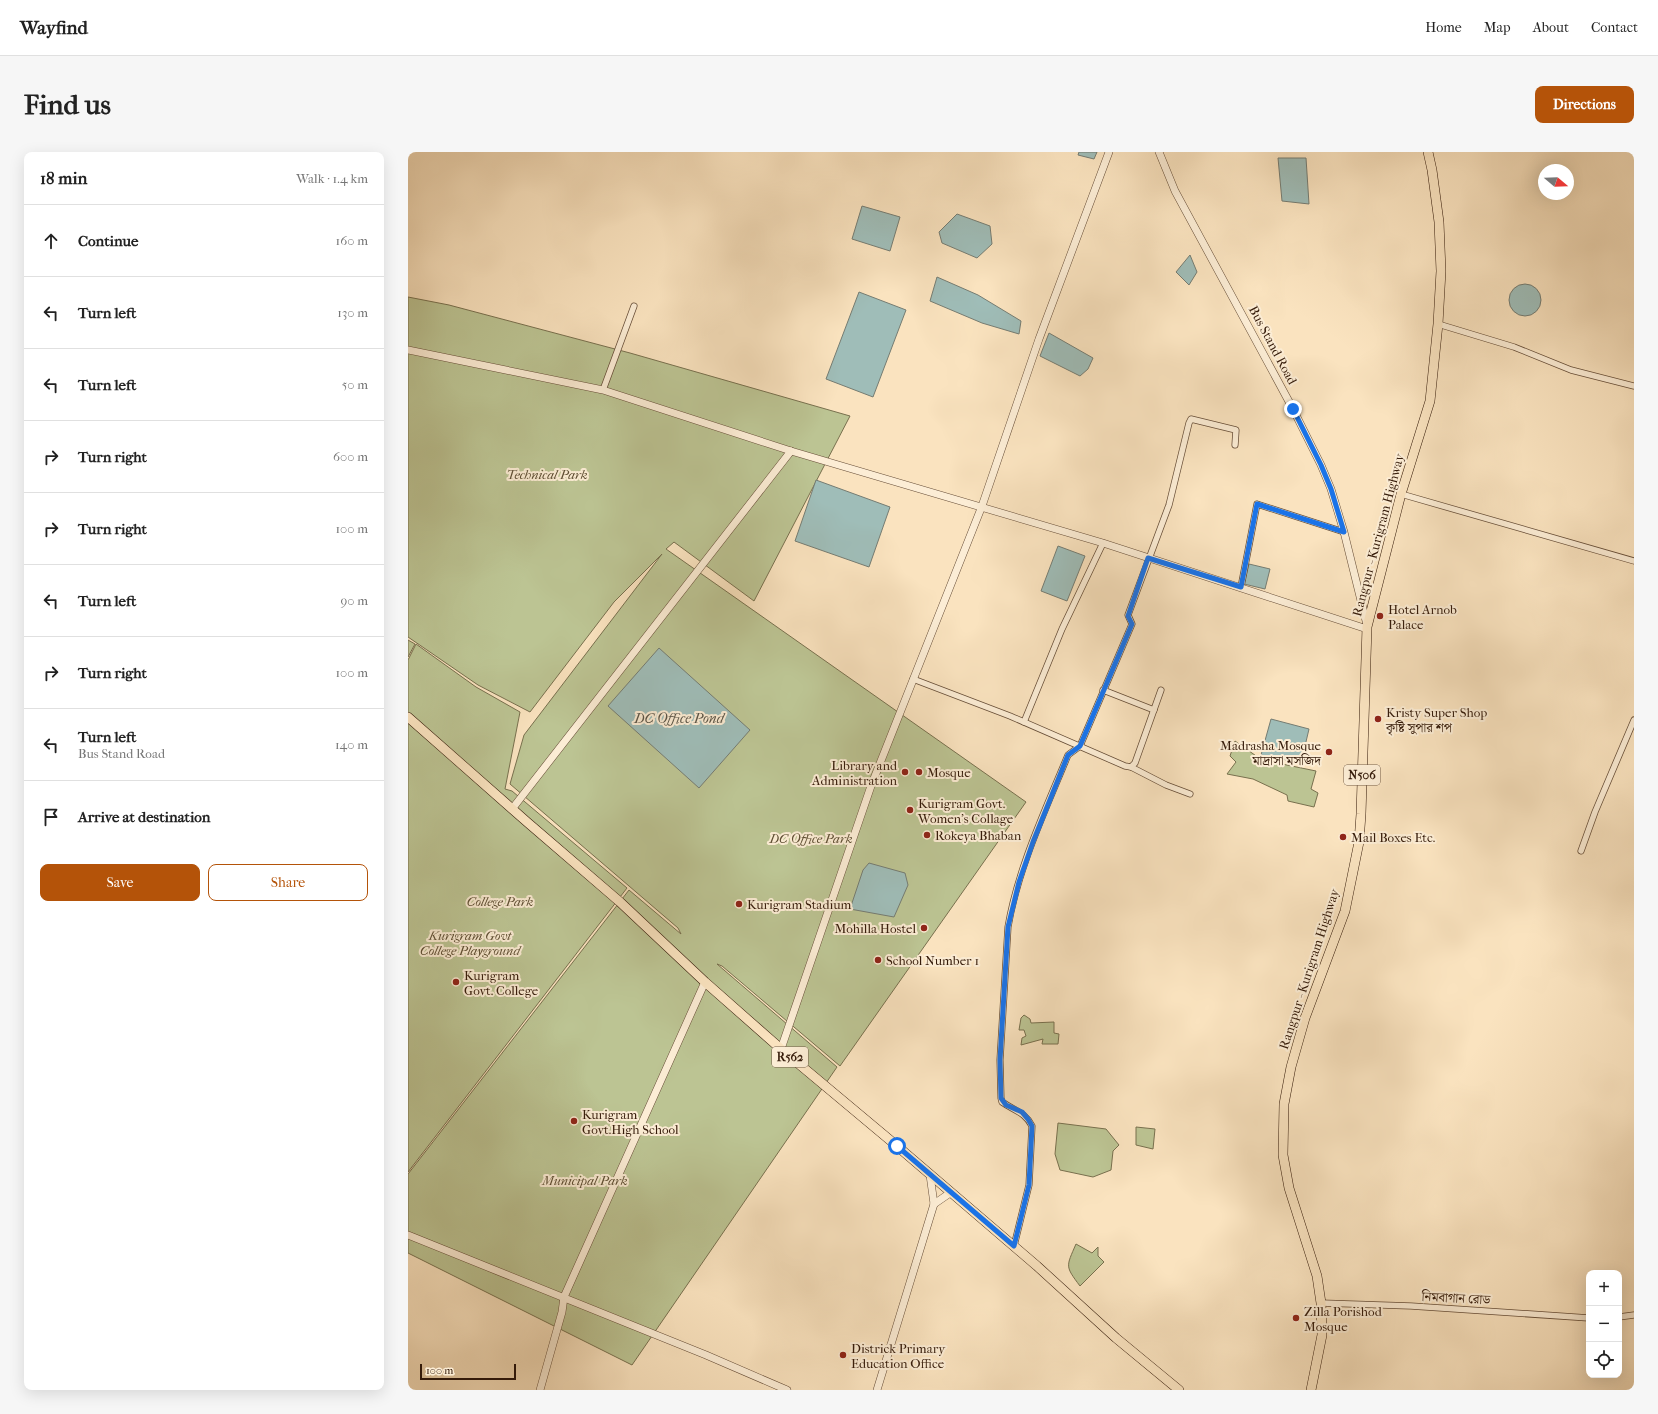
<!DOCTYPE html>
<meta charset="utf-8">
<style>
:root{--surface:#fff;--page:#f6f6f6;--text:#222;--muted:#767676;--line:#e0e0e0;--accent:#b45309}
body{margin:0;font-family:"IM FELL French Canon","Noto Serif Bengali",serif;background:var(--page);color:var(--text)}
.controls{position:absolute;right:12px;bottom:12px;display:grid;overflow:hidden;border-radius:8px;box-shadow:0 4px 16px #0002}
.controls button{width:36px;height:36px;display:grid;place-items:center;padding:0;border:0;border-bottom:1px solid var(--line);background:var(--surface);color:var(--text);font:20px sans-serif}
.compass{position:absolute;left:1130px;top:12px;width:36px;height:36px;border-radius:50%;background:var(--surface);box-shadow:0 4px 16px #0002;rotate:109deg}
.scale{position:absolute;left:12px;bottom:10px;width:96px;box-sizing:border-box;padding-left:4px;border:2px solid #351b0a;border-top:0;font-size:11px;line-height:14px;white-space:nowrap;color:#351b0a;-webkit-text-stroke:3px #fcedd5;paint-order:stroke}
.stop{position:absolute;width:12px;height:12px;margin:-9px;border:3px solid #1a73e8;border-radius:50%;background:#fff}
.stop.end{background:#1a73e8;border-color:#fff;box-shadow:0 1px 4px #0008}
.list{margin:0;padding:0;list-style:none}
h2{display:flex;justify-content:space-between;align-items:center;height:52px;margin:0;padding:0 16px;font-size:17px}
h2 small{font-size:13px;font-weight:400;color:var(--muted)}
.list li{display:grid;grid-template-columns:26px 1fr auto;gap:12px;align-items:center;box-sizing:border-box;height:72px;padding:0 16px;border-top:1px solid var(--line)}
.list b{display:block;font-size:15px;white-space:nowrap}
.list p{margin:0;font-size:13px;white-space:nowrap;color:var(--muted)}
.list em{font-size:13px;font-style:normal;color:var(--muted)}
.actions{display:flex;gap:8px;padding:12px 16px}
.actions a{flex:1;padding:9px 0;border:1px solid var(--accent);border-radius:8px;text-align:center;font-size:14px;color:var(--accent)}
.actions .main{background:var(--accent);color:#fff}
.icon{flex:none;width:22px;height:22px;fill:none;stroke:currentColor;stroke-width:2;stroke-linecap:round;stroke-linejoin:round}
.map{position:relative;flex:none;width:1226px;height:1238px;overflow:hidden;border-radius:8px}
header{display:flex;align-items:center;gap:24px;box-sizing:border-box;height:56px;padding:0 20px;background:var(--surface);border-bottom:1px solid var(--line)}
header strong{font-size:19px}
nav{display:flex;gap:22px;margin-inline-start:auto;font-size:14px}
.intro{display:flex;align-items:center;justify-content:space-between;box-sizing:border-box;height:96px;padding:0 24px}
h1{margin:0;font-size:28px}
.button{padding:10px 18px;border-radius:8px;background:var(--accent);color:#fff;font-size:14px;font-weight:700}
main{display:flex;gap:24px;padding:0 24px}
aside{flex:1;background:var(--surface);border-radius:8px;box-shadow:0 4px 16px #0002}
.map>svg:first-child{display:block}
</style>
<header>
<strong>Wayfind</strong>
<nav><a>Home</a><a>Map</a><a>About</a><a>Contact</a></nav>
</header>
<div class="intro"><h1>Find us</h1><a class="button">Directions</a></div>
<main>
<aside>
<h2>18 min<small>Walk · 1.4 km</small></h2>
<ul class="list">
<li><svg class="icon" aria-label="ahead" viewBox="0 0 24 24"><path d="M12 20V5M6 11l6-6 6 6"/></svg><div><b>Continue</b></div><em>160 m</em></li>
<li><svg class="icon" aria-label="left" viewBox="0 0 24 24"><path d="M17 20v-9H6M10 6l-5 5 5 5"/></svg><div><b>Turn left</b></div><em>130 m</em></li>
<li><svg class="icon" aria-label="left" viewBox="0 0 24 24"><path d="M17 20v-9H6M10 6l-5 5 5 5"/></svg><div><b>Turn left</b></div><em>50 m</em></li>
<li><svg class="icon" aria-label="right" viewBox="0 0 24 24"><path d="M7 20v-9h11M14 6l5 5-5 5"/></svg><div><b>Turn right</b></div><em>600 m</em></li>
<li><svg class="icon" aria-label="right" viewBox="0 0 24 24"><path d="M7 20v-9h11M14 6l5 5-5 5"/></svg><div><b>Turn right</b></div><em>100 m</em></li>
<li><svg class="icon" aria-label="left" viewBox="0 0 24 24"><path d="M17 20v-9H6M10 6l-5 5 5 5"/></svg><div><b>Turn left</b></div><em>90 m</em></li>
<li><svg class="icon" aria-label="right" viewBox="0 0 24 24"><path d="M7 20v-9h11M14 6l5 5-5 5"/></svg><div><b>Turn right</b></div><em>100 m</em></li>
<li><svg class="icon" aria-label="left" viewBox="0 0 24 24"><path d="M17 20v-9H6M10 6l-5 5 5 5"/></svg><div><b>Turn left</b><p>Bus Stand Road</p></div><em>140 m</em></li>
<li><svg class="icon" aria-label="arrive" viewBox="0 0 24 24"><path d="M6 21V4h12l-3 4 3 4H6"/></svg><div><b>Arrive at destination</b></div></li>
</ul>
<div class="actions"><a class="main">Save</a><a>Share</a></div>
</aside>
<div class="map">
<svg width="1226" height="1238" viewBox="0 0 1226 1238">
<rect width="100%" height="100%" fill="#fae3bf"/>
<filter id="stains"><feTurbulence type="fractalNoise" baseFrequency=".005" numOctaves="4"/><feColorMatrix values="0 0 0 0 .2 0 0 0 0 .09 0 0 0 0 .02 0 0 0 .5 -.17"/></filter>
<radialGradient id="worn" r=".72"><stop offset=".6" stop-color="#630" stop-opacity="0"/><stop offset="1" stop-color="#630" stop-opacity=".3"/></radialGradient>
<!-- green -->
<g fill="#bcc493" stroke="#78704e">
<path d="M0,145l41,8 181,48 220,63 -96,185 -80,-59 -8,7 360,253 -186,264 -118,-100 -5,-2 120,103 -205,298 -224,-112v-79l221,-284 52,44 -3,-6 -168,-144 14,-49 138,-181 -48,48 -84,110 -52,-27 -70,-48z"/>
<path d="M0,488l7,4 -7,13z"/>
<path d="M8,492l60,43 44,25 -15,77 7,2 115,97 -219,284v-512z"/>
<path d="M827,589l24,17 7,1 -1,7h6l5,-6 6,4 34,7 -5,18 7,4 -4,14 -26,-6 -1,-6 -34,-16 -26,-5 9,-12 -6,-6z"/>
<path d="M616,863l6,4 1,4 23,-1v11l5,1 -1,10h-16l1,-5 -22,6 1,-7 4,-2 -2,-6h-5l2,-12z"/>
<path d="M650,971l48,6 13,16 -6,6 -2,19 -18,7 -33,-7 -5,-16z"/>
<path d="M728,975l19,2 -2,20 -17,-4z"/>
<path d="M668,1092l16,9 6,-6v9l6,6 -24,24c-15,-20 -14,-19 -4,-42z"/>
</g>
<!-- water -->
<g fill="#9fbdb8" stroke="#757c72">
<path d="M671,0h18l-3,7 -16,-4z"/>
<path d="M870,6h28l3,46 -27,-3z"/>
<path d="M454,54l38,11 -10,34 -38,-12z"/>
<path d="M549,62l33,12 2,18 -15,14 -35,-15 -3,-11z"/>
<path d="M782,103l7,17 -8,13 -13,-13z"/>
<path d="M529,125l41,18 43,26 -2,13 -37,-11 -52,-22z"/>
<circle cx="1117" cy="148" r="16"/>
<path d="M451,140l47,18 -33,87 -47,-18z"/>
<path d="M641,181l44,25 -5,11 -8,7 -40,-20z"/>
<path d="M408,328l74,27 -21,60 -74,-26z"/>
<path d="M650,394l27,10 -18,45 -26,-10z"/>
<path d="M841,412l21,5 -5,20 -21,-5z"/>
<path d="M251,496l91,82 -51,58 -91,-82z"/>
<path d="M863,567l38,10 -8,34 -40,-8z"/>
<path d="M461,711l36,10 3,12 -14,32 -44,-8 13,-39z"/>
</g>
<g fill="none" stroke-linecap="round" stroke-linejoin="round">
<!-- minor casing -->
<g stroke="#664d37" stroke-width="7">
<g id="minor">
<path d="M1030,172l76,23 57,23 63,16"/>
<path d="M195,238l31,-84"/>
<path d="M993,342l233,67"/>
<path d="M833,435l16,-83 87,28"/>
<path d="M505,527l97,37 115,50 6,1 4,-4 26,-73"/>
<path d="M695,538l51,20"/>
<path d="M616,570l38,-93 41,-86"/>
<path d="M723,615l35,18 24,9"/>
<path d="M1173,699l14,-39 39,-92"/>
<path d="M606,1094l15,-61 3,-59c-7,-14 -17,-15 -30,-24l-1,-4 -1,-38 8,-133c10,-59 37,-116 60,-172l12,-9 52,-122 -4,-9 41,-110 20,-82 2,-4 45,11 -1,15"/>
<path d="M913,1151l90,3 178,12"/>
<path d="M1211,1165l15,-2"/>
</g>
</g>
<!-- tertiary casing -->
<g stroke="#664d37" stroke-width="8">
<g id="tertiary">
<path d="M751,0l16,39 118,218 28,56 10,24 13,43 23,93"/>
<path d="M0,198l195,40 188,61 312,92 264,86"/>
<path d="M104,657l279,-358"/>
<path d="M373,897l90,-263 111,-280 57,-167 70,-187"/>
<path d="M526,1052l16,-11"/>
<path d="M0,1083l298,120 81,35"/>
<path d="M132,1238l22,-78 2,-15 141,-315"/>
<path d="M469,1238l57,-186 -4,-29"/>
</g>
</g>
<!-- primary casing -->
<g stroke="#351b0a" stroke-width="10">
<path id="primary" d="M0,565l119,105 93,80 85,80 76,67 116,97 140,120 79,72 63,52"/>
</g>
<!-- trunk casing -->
<g stroke="#351b0a" stroke-width="10">
<path id="trunk" d="M903,1238l11,-55 -1,-32 -4,-27 -28,-88 -6,-33 1,-51 7,-37 14,-49 40,-107 14,-69 2,-28 6,-187 34,-133 29,-93 8,-77 3,-53 -2,-49 -7,-52 -4,-18"/>
</g>
<!-- minor -->
<use href="#minor" stroke="#fcedd5" stroke-width="5.5"/>
<!-- tertiary -->
<use href="#tertiary" stroke="#fcedd5" stroke-width="7"/>
<!-- primary -->
<use href="#primary" stroke="#fae3bf" stroke-width="9"/>
<!-- trunk -->
<use href="#trunk" stroke="#fae3bf" stroke-width="9"/>
</g>
<g fill="none" stroke-linecap="round" stroke-linejoin="round">
<!-- route -->
<path stroke="#1a73e8" stroke-width="5" d="M489,994l117,100 15,-61 3,-59 -4,-7 -6,-7 -16,-7 -5,-7 -1,-38 8,-133 11,-45 14,-40 35,-87 12,-9 52,-122 -4,-8 20,-58 93,29 16,-83 87,28 -13,-43 -10,-24 -28,-56"/>
</g>
<!-- markers -->
<g fill="#8f2418" stroke="#fcedd5" stroke-width="1.5">
<circle cx="972" cy="464" r="4"/>
<circle cx="970" cy="567" r="4"/>
<circle cx="921" cy="600" r="4"/>
<circle cx="497" cy="620" r="4"/>
<circle cx="511" cy="620" r="4"/>
<circle cx="502" cy="658" r="4"/>
<circle cx="519" cy="683" r="4"/>
<circle cx="935" cy="685" r="4"/>
<circle cx="331" cy="752" r="4"/>
<circle cx="516" cy="776" r="4"/>
<circle cx="470" cy="808" r="4"/>
<circle cx="48" cy="830" r="4"/>
<circle cx="166" cy="969" r="4"/>
<circle cx="888" cy="1166" r="4"/>
<circle cx="435" cy="1203" r="4"/>
</g>
<g text-anchor="middle" dominant-baseline="central" stroke-width="4" stroke-linejoin="round" paint-order="stroke">
<!-- shield labels -->
<g fill="#fcedd5" stroke="#715a47" stroke-width="1">
<rect x="936" y="613" width="36" height="20" rx="3"/>
<rect x="364" y="895" width="36" height="20" rx="3"/>
</g>
<g font-size="12" font-weight="bold" fill="#351b0a">
<text x="954" y="623">N506</text>
<text x="382" y="905">R562</text>
</g>
<!-- street labels -->
<g font-size="13" fill="#351b0a" stroke="#fcedd5">
<text transform="translate(865 193) rotate(62)">Bus Stand Road</text>
<text transform="translate(970 383) rotate(-75)">Rangpur - Kurigram Highway</text>
<text transform="translate(901 817) rotate(-72)">Rangpur - Kurigram Highway</text>
<text transform="translate(1048 1146) rotate(3)">নিমবাগান রোড</text>
</g>
<!-- park labels -->
<g font-size="13" font-style="italic" fill="#5e4e33" stroke="#fcedd5">
<text x="139" y="322">Technical Park</text>
<text x="403" y="686">DC Office Park</text>
<text x="92" y="749">College Park</text>
<text x="62" y="783">Kurigram Govt<tspan x="62" dy="15">College Playground</tspan></text>
<text x="177" y="1028">Municipal Park</text>
</g>
<!-- poi labels -->
<g font-size="13" fill="#351b0a" stroke="#fcedd5" text-anchor="start">
<text x="980" y="457">Hotel Arnob<tspan x="980" dy="15">Palace</tspan></text>
<text x="978" y="560">Kristy Super Shop<tspan x="978" dy="15">কৃষ্টি সুপার শপ</tspan></text>
<text x="913" y="593" text-anchor="end">Madrasha Mosque<tspan x="913" dy="15">মাদ্রাসা মসজিদ</tspan></text>
<text x="489" y="613" text-anchor="end">Library and<tspan x="489" dy="15">Administration</tspan></text>
<text x="519" y="620">Mosque</text>
<text x="510" y="651">Kurigram Govt.<tspan x="510" dy="15">Women's Collage</tspan></text>
<text x="527" y="683">Rokeya Bhaban</text>
<text x="943" y="685">Mail Boxes Etc.</text>
<text x="339" y="752">Kurigram Stadium</text>
<text x="508" y="776" text-anchor="end">Mohilla Hostel</text>
<text x="478" y="808">School Number 1</text>
<text x="56" y="823">Kurigram<tspan x="56" dy="15">Govt. College</tspan></text>
<text x="174" y="962">Kurigram<tspan x="174" dy="15">Govt.High School</tspan></text>
<text x="896" y="1159">Zilla Porishod<tspan x="896" dy="15">Mosque</tspan></text>
<text x="443" y="1196">Districk Primary<tspan x="443" dy="15">Education Office</tspan></text>
</g>
<!-- water labels -->
<g font-size="14" font-style="italic" fill="#5a5447" stroke="#fcedd5">
<text x="271" y="566">DC Office Pond</text>
</g>
</g>
<rect width="100%" height="100%" filter="url(#stains)"/>
<rect width="100%" height="100%" fill="url(#worn)"/>
</svg>
<div class="controls">
<button>+</button>
<button>−</button>
<button><svg class="icon" aria-label="locate" viewBox="0 0 24 24"><circle cx="12" cy="12" r="6"/><path d="M12 2v4M12 18v4M2 12h4M18 12h4"/></svg></button>
</div>
<svg class="compass" viewBox="-18 -18 36 36"><path d="M0-13l5 13h-10z" fill="#e53935"/><path d="M0 13l5-13h-10z" fill="#767676"/></svg>
<div class="scale">100 m</div>
<div class="stop" style="left:489px;top:994px"></div>
<div class="stop end" style="left:885px;top:257px"></div>
</div>
</main>
